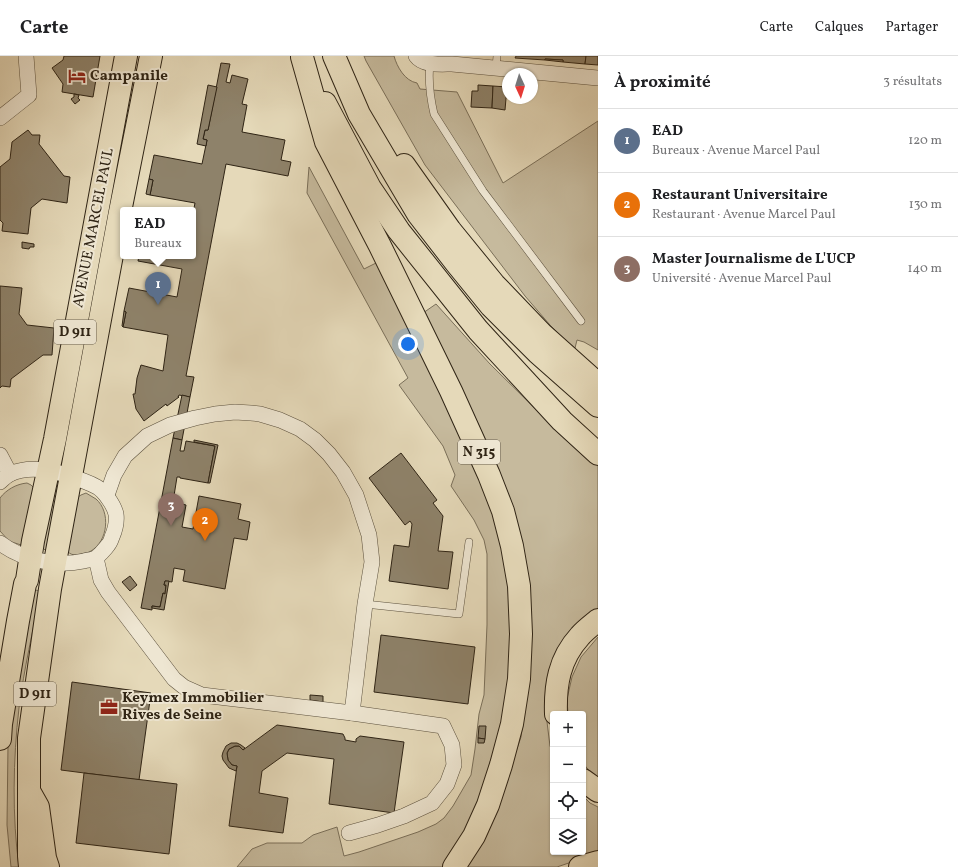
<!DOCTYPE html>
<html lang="fr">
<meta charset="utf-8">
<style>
:root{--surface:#fff;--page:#f6f6f6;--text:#202124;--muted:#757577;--line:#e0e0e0;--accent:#8f2418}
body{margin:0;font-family:Vollkorn,serif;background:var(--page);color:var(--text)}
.controls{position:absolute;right:12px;bottom:12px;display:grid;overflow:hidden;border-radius:4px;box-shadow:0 1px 3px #0004}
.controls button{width:36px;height:36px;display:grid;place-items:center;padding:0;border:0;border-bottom:1px solid var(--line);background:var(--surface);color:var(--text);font:20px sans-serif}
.compass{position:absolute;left:502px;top:12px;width:36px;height:36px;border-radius:50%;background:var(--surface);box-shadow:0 1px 3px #0004;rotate:176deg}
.you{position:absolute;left:408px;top:288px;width:14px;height:14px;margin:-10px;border:3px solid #fff;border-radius:50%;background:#1a73e8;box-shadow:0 0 0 6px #1a73e833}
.badge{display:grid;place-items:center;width:26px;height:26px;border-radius:50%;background:var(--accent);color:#fff;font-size:13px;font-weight:700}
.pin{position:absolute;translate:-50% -33px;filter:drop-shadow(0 1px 2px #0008)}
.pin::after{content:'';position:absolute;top:21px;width:14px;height:12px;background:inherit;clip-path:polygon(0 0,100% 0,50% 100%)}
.popup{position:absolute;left:120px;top:151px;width:76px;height:52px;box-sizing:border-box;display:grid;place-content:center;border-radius:4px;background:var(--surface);filter:drop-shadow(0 1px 3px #0005);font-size:13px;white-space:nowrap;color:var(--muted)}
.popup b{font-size:15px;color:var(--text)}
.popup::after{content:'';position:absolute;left:50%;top:100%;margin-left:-8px;border:8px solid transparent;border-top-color:var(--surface)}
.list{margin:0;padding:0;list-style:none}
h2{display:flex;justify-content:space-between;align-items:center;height:52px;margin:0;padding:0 16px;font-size:17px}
h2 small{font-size:13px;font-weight:400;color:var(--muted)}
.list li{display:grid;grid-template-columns:26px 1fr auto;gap:12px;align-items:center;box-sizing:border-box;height:64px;padding:0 16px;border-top:1px solid var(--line)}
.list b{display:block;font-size:15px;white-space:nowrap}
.list p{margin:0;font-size:13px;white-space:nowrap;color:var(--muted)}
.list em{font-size:13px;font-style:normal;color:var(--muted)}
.icon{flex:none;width:22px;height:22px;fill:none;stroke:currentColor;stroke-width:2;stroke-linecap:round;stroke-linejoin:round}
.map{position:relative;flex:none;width:598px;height:811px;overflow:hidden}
header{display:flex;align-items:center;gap:24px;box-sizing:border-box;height:56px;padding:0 20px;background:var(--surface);border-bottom:1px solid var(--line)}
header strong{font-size:19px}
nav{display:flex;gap:22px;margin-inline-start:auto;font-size:14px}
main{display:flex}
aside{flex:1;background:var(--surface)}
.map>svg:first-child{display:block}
</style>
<header>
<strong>Carte</strong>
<nav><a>Carte</a><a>Calques</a><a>Partager</a></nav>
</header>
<main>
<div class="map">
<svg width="598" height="811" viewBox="0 0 598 811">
<rect width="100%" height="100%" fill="#e5d9b9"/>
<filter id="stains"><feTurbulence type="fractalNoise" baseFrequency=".005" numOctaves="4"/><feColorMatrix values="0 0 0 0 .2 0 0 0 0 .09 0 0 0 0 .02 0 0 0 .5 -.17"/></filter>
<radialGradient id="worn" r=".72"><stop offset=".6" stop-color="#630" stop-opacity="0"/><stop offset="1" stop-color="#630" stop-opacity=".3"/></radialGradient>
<!-- green -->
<g fill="#c6ba9d" stroke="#7a6f59">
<path d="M364,0h30c3,11 11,25 23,27l3,6 37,3 46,91 95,-62v229l-14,-8 -7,-2 -2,8 -6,-4 -19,-19 -25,-29 -100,-131 -59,-104z"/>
<path d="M309,111l55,102 14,-7 83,166 41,108 7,46 3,57 -3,57 -31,110 -32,61h-209l15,-18 15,-6h35l11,-8 24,-8 7,29 15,-4 59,-20 18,-8 8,-6 9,-12 18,-31 4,-26 4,-35 5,-19 3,-70v-71l-3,-14 -10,-20 -23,-34 4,-11 -12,-29 -44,-61 9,-7 -101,-185z"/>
<path d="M436,248l54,60 76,75 32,26v148l-49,64 -4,29 5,40 3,7v99h30v-56l7,7 8,4v46l-41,14h-94l42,-84 16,-46 6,-50v-98l-104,-276z"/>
<path d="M27,427l4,2 3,3 -13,57 -12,-4 -9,-10v-33c6,-8 16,-14 27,-15z"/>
<path d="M57,433l2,3 -11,56 -3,2 -2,-2 10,-58z"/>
<path d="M86,437c3,2 7,4 10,6 15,13 12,42 -5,52 -3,2 -6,2 -9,3 -6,1 -9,2 -14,-2l10,-55 3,-2z"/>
<path d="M35,533v1l6,1c-8,39 -17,78 -22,117 -6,51 -7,109 0,159h-8l-4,-42 1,-80 5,-40z"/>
<path d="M598,581v142l-12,-12 -3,-5v-48h-15l-1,-15 5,-22 9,-20z"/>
</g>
<!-- building -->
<g fill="#8e826a" stroke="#2f2415">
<path d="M64,0h36l-7,41 -31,-5 1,-8 -11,-16 11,-8z"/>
<path d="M516,0h70l-1,8 -22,-2v-2l-18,-1v1l-30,-2z"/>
<path d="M586,0h12v9l-13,-1z"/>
<path d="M545,3l18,1v2l-18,-2z"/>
<path d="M221,7l9,1 -4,18 4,1 2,-8 16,4 -6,25 5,1 -5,27 43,8 -4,20 10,2 -3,14 -62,-12 -40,212 8,1 -4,20 -11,-2 -1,2h1l-12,9 -1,-2 -22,17 -8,-12 -3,-15h2l2,-16 4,-13 22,6 5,-36 -45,-8 3,-15 -2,-1 5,-23 48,9 5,-28 -44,-8 1,-5h54v-43l2,-10 -45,-8 3,-15 -4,-1 5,-24 48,9 5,-24 -4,-1 2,-9h3z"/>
<path d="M208,29l9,2 -9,43h-3l-2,9 4,1 -1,6 -9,-2z"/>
<path d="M478,29l15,1 -1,22 -21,-1 1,-16h6z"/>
<path d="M493,30l14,1 -2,23 -13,-2z"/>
<path d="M74,38l5,1 -1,3 2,2 -5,4 -4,-5 3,-2z"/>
<path d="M28,74l4,5h8l-1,9 25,32 6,1 -3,26 -25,-4 -11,9 -3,26 -26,-3 1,-8 -3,-3v-53l10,-8 2,-17z"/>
<path d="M149,123l4,1 -3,15 -4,-1z"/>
<path d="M22,186l12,2v3h-4l-1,2 -7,-1z"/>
<path d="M0,230l22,2 -3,26 8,11 27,3 -2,27h-9l-32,24 -1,8 -8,-1 -2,2z"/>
<path d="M124,255l2,1 -3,15 -1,-1z"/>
<path d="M182,339l8,2 -8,43 -9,-2z"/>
<path d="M173,382l9,2 -2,11h4l2,-10 29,5 -7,37 -28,-5v-1h-3l-4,25 13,3 -4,22 11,2 6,-33 42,8 -3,15 12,3 -3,18 -13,-2 -9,51 -42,-8 2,-11 -11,-2 -2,14 -7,-1 -1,4h2l-1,9 -2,-1 -3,14 -8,-1v4l-11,-2z"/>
<path d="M194,384l24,5 -8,38h-2l7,-37 -21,-4z"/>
<path d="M401,397l36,47 -4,3 10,13 -5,35 15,1 -5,37 -59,-8 5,-36 15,2 3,-23 -2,-3 -5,4 -36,-47z"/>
<path d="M130,520l7,9 -7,6 -8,-9z"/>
<path d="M165,525h4l-5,29 -12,-2v-2l8,1 3,-14 2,1 1,-9h-2z"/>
<path d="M381,579l94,12 -7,57 -94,-12z"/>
<path d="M72,626l79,11 -12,87 -78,-10z"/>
<path d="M310,639l13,1v6l-13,-2z"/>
<path d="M277,669l66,9 2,4v2l11,2v-3l4,-3 44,6 -10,71 -65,-9 5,-45 -47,-6 -25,18 -3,22 29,5 -5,35 -54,-7 8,-60 -5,-1 -4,-5 -1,-7 2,-4 6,-3h4l4,4z"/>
<path d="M479,670h7l-1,13 -7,-1z"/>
<path d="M478,682l7,1 -1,4h-6z"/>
<path d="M231,687h6l4,2 4,3 -2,2 -4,-4h-4l-6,3 -2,4 1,7 4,5 5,1 -1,5 -7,-3 -6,-8 -1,-4 1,-4 3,-6z"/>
<path d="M84,717l93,11 -8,70 -93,-11z"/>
</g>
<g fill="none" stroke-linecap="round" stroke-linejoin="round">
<!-- service casing -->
<g stroke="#5c513e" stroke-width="8">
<g id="service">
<path d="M430,7c-2,18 0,34 4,51l49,77 98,130"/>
<path d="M496,12l1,-12"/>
<path d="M365,548l94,10 10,-72"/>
</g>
</g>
<!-- minor casing -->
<g stroke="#5c513e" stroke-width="16">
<g id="minor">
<path d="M416,0c7,10 25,8 36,8l146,14"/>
<path d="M0,62l29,-23 -3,-39"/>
<path d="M0,399l10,19"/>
<path d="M0,426c3,-3 6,-6 10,-8 17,-8 36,-5 53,0 10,3 25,8 34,13 7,4 17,18 19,27 1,7 -1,16 -4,23 -1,3 -2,6 -4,8 -2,3 -10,12 -13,13 -3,2 -8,2 -11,3 -28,6 -62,-1 -84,-18"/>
<path d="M96,502l5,22 7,12 66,87 10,8 18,8 150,18 13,-109 7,-42 -3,-27 -13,-40 -13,-23 -14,-18 -14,-14 -15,-11 -20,-9 -20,-6 -9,-1 -16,-1 -20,2 -20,4 -25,7 -23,11 -22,20 -11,19 -7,20"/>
<path d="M349,777l29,-8 26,-9 28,-13 15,-19 7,-19 -2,-20 -9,-19 -91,-13"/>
</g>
</g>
<!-- primary casing -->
<g stroke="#2f2415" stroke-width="24">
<g id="primary">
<path d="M0,683l1,-15 17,-103 7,-37 2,-4 6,-39 22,-102 71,-383"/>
<path d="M30,811l-1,-11v-118l21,-149 69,-372 32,-161"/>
</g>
</g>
<!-- trunk casing -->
<g stroke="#2f2415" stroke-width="24">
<g id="trunk">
<path d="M334,0l25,58 59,100 38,49 35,43 47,47 60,53"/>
<path d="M302,1l24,85 54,104 71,145 38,84 14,36 9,35 7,40 2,48 -2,45 -7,45 -11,41 -13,40 -14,31 -20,31"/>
<path d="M325,47l45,85 29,43 79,99 84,91 36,33"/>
<path d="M404,109l46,65 44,54 49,51 47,42 8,6"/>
</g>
</g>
<!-- motorway casing -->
<g stroke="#2f2415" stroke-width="24">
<g id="motorway">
<path d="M556,658c-1,-29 3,-55 24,-78 5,-6 12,-11 18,-16"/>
<path d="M583,724l15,11"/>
<path d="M29,735l9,16 7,51 3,9"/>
<path d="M580,811l18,-5"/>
</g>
</g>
<!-- service -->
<use href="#service" stroke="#eee6d2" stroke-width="7"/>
<!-- minor -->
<use href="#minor" stroke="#eee6d2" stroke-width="15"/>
<!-- primary -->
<use href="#primary" stroke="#e5d9b9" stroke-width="22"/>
<!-- trunk -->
<use href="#trunk" stroke="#e5d9b9" stroke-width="22"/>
<!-- motorway -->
<use href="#motorway" stroke="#e5d9b9" stroke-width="22"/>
</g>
<!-- icons -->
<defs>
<g id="hotel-bare" transform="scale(1.38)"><path d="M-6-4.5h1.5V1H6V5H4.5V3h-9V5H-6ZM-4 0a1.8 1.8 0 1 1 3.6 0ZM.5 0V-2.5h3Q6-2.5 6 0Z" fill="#8f2418" stroke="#eee6d2" stroke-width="2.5" paint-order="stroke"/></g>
<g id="office-bare" transform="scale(1.38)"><path d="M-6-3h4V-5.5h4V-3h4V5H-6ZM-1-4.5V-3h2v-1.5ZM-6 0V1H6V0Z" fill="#8f2418" stroke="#eee6d2" stroke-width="2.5" paint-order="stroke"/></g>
</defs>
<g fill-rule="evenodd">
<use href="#hotel-bare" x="77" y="20"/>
<use href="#office-bare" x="109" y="651"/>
</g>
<g text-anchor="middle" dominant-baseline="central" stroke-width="4" stroke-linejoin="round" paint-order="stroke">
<!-- shield labels -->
<g fill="#eee6d2" stroke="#685e4e" stroke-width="1">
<rect x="54" y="264" width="42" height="24" rx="3"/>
<rect x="458" y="384" width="42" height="24" rx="3"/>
<rect x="14" y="626" width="42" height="24" rx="3"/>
</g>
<g font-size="14" font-weight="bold" fill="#2f2415">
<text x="75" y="276">D 911</text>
<text x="479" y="396">N 315</text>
<text x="35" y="638">D 911</text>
</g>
<!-- poi labels -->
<g font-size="15" font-weight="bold" fill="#2f2415" stroke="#eee6d2" text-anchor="start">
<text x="90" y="20">Campanile</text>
<text x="122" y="642">Keymex Immobilier<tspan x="122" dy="17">Rives de Seine</tspan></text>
</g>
<!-- street labels -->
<g font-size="15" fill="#2f2415" stroke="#eee6d2">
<text transform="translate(94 172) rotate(-79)">AVENUE MARCEL PAUL</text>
</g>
</g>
<rect width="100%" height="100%" filter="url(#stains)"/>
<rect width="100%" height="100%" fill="url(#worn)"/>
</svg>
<div class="controls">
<button>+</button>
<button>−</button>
<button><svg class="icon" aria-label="locate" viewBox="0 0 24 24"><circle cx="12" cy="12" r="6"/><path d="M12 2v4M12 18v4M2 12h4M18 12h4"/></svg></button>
<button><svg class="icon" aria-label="layers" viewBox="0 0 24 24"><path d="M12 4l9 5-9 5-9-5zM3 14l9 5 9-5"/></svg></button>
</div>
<svg class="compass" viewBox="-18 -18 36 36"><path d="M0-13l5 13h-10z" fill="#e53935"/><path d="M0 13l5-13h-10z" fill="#757577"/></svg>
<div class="you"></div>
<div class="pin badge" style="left:158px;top:249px;background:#5c6f8a">1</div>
<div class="popup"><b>EAD</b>Bureaux</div>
<div class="pin badge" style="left:205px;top:485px;background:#e8710a">2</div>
<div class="pin badge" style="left:171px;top:470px;background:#8d6e63">3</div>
</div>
<aside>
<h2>À proximité<small>3 résultats</small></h2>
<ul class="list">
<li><span class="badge" style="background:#5c6f8a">1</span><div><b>EAD</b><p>Bureaux · Avenue Marcel Paul</p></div><em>120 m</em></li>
<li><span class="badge" style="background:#e8710a">2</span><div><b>Restaurant Universitaire</b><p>Restaurant · Avenue Marcel Paul</p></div><em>130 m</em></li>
<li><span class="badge" style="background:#8d6e63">3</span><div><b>Master Journalisme de L'UCP</b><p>Université · Avenue Marcel Paul</p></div><em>140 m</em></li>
</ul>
</aside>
</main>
